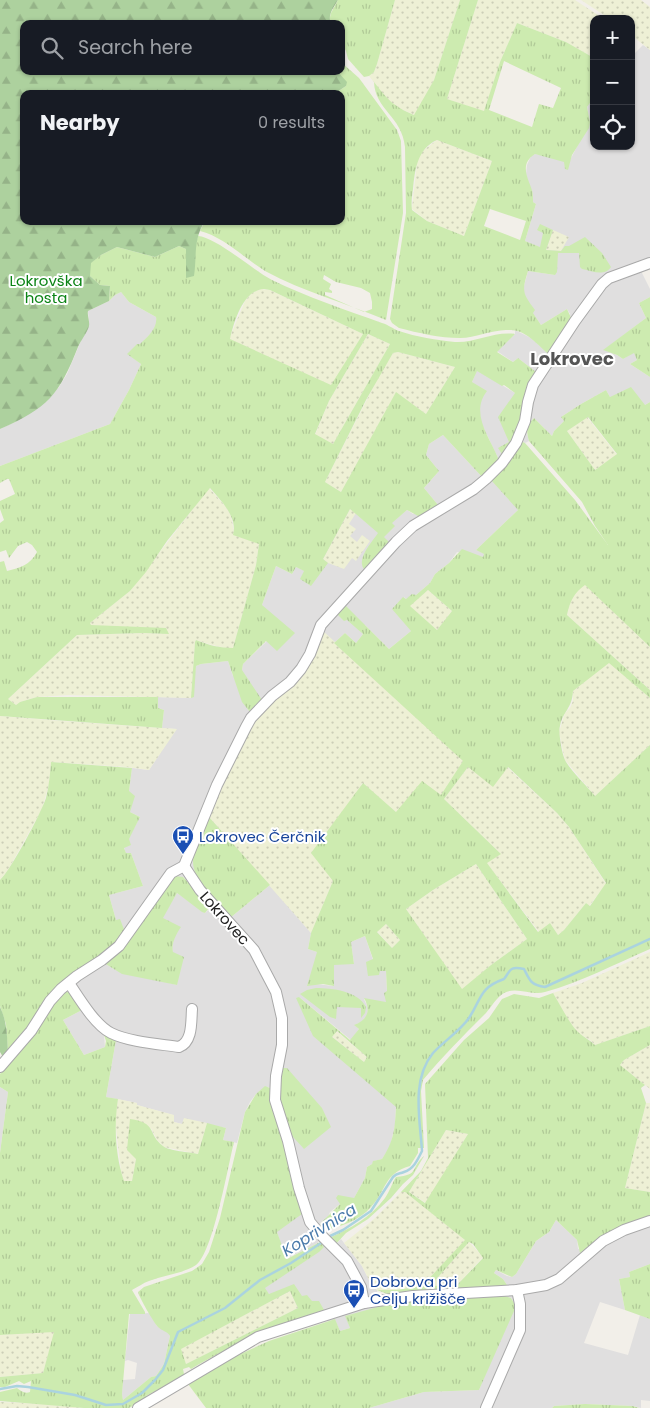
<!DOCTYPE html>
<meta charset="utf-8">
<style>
:root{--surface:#171b24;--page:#242831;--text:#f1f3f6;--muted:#9ea1a6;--line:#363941}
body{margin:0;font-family:Poppins,sans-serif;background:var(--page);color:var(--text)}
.controls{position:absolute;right:15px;top:15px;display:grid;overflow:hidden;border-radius:10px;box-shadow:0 1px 4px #0004}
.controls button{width:45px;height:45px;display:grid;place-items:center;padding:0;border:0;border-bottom:1px solid var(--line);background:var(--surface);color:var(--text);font:25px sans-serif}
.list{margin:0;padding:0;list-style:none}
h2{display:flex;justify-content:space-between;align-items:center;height:65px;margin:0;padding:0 20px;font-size:21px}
h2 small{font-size:16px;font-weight:400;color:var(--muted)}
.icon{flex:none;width:28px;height:28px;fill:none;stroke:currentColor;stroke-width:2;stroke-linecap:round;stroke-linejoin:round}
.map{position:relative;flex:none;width:650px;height:1408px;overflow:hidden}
.search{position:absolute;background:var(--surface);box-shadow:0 1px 4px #0004;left:20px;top:20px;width:325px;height:55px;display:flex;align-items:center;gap:12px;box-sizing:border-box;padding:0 18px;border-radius:10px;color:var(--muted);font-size:19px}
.panel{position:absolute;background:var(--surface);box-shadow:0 1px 4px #0004;left:20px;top:90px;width:325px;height:135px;border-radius:10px}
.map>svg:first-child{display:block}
</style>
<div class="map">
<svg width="650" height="1408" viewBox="0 0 650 1408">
<defs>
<pattern id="farmland-dots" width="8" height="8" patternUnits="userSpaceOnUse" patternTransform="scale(1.25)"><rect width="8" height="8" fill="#eef0d5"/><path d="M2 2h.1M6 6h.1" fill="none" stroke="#ccceb7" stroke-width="1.8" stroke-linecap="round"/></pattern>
<pattern id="grass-tufts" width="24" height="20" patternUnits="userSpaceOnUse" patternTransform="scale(1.25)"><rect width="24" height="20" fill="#cdebb0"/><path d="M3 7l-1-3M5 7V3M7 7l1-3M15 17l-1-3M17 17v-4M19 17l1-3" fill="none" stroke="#b0c997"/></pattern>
<pattern id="forest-firs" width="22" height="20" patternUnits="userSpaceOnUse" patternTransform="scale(1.25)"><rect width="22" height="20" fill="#add19e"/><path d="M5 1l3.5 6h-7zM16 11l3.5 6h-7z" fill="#95b388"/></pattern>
</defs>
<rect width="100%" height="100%" fill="#f2efe9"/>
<!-- residential -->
<g fill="#e0dfdf">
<path d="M643,45l7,5v216l-9,5 9,18v8l-11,6 7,15 -42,32 13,5 6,4 11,-7 3,8 -7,4 20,13v25l-5,3 -35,-8 -4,-7 -25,14 -20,13 3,4 -10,10 -2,5 -18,-18 -7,6 -1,6 3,11 -4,2 -2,-1 -5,68 -42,40 9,4 -2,3 -26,-5 -8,11 -14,11 -5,9 -14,12 -10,4 -2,-2 7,34 -22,18 -24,-24 -6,5 4,4 -7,9 -11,-10 -11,10 -12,-12 -128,238 2,4 -10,7 -3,-3 -25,21 -27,39 -6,-5 -9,-12 -7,-25 34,-9 -12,-33 -5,1 -2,-7 16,-30 -10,-5 -1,-21 3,-23 17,2 27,-41 -14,-1 2,-18 -6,-2v-11l33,1 5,-32 5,-2 27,-3 5,15 9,-6 1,-6 24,-23 -5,-36 14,-39 16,8 4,-7 9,4 45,-62 29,24 15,-7 -3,-3 16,-13 6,4 25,-9 -14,-17 15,-17 -13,-16 3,-11 14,-9 40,43 14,-15 1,-5 -18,-38v-21l-8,-17 5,-12 38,23 21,-21 -18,-14 -5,4 -16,-11 18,-17v-4l16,8 17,15 22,-39 -3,-5 -26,16 -9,-13 2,-2 -9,-12 -2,-8 5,-19 27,4 -9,-25 -21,-9 11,-37 -3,-2 -1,-12 -3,-4 -3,-12 1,-9 4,-9 4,-2 35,6 20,-38 -3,-15 3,-4 4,-1v44h37v-89z"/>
<path d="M121,292l8,10 27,15 1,5 -4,9 -13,14 -12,9 13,10 -12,26 -19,34 -110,42v-37l15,-7 32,-21 12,-14 8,-13 16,-38 6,-11 -1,-14 21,-10 6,-6z"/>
<path d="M270,885l41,48 -3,16 9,3 -1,32 17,2 1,-22h20l-3,-22 14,-6 8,24 7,11h6l1,21 -1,11 -22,-4 4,9 -1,9 -6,5 -6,3 4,4 -8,11 -52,-43 97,109 -1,19 -5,22 -8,12 -8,2 -2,3 -5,3 -2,11 -11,20 -14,6 -10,8 -12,31 -32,16 -9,-27 18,-42 -22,-80 -3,-22 -2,-1 -12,7 -6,8 -5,10 -8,31 -14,-3 3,-12 -42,-9 -2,5 -8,-2 -1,-7 -36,-10v-2l-31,-6 10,-57 -12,-4 1,11 -21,8 -21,-35 19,-10 -12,-17 -10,-9 44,-21 10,6 63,16 -5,-37 3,-13 -13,-17 15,-25 28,20 11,-11 14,16z"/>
<path d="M0,1087l8,5 -8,61z"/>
<path d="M650,1216v48l-21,8 1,5 -11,2 6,31 -25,-8 -16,41 44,12 12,-40 10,4v82l-9,-1v8l-8,-2 -48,-2 -31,2 -2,2h-183l55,-16 55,-2 35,-86 -3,-6 -6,-2 -1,-9 3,-2 -4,-6 -9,-6 2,-3 11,6 5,1 4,-3 20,-33 13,-9 7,-12 21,20 1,9z"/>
<path d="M329,1238l6,7 6,-6 3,4 18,23 8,16 7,8 2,18 -33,8 4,12 -10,3 -5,-11 -7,1 -4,-10 -21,6 -34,-23 -5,-6 59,-41v-2z"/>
<path d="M150,1313l7,13 12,7 1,3 -6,28 -8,12 -5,1 -28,23 -1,-6 1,-14 12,-1 2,-16 -9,-3 -3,1 5,-47z"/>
</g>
<!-- farmland -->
<g fill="url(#farmland-dots)">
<path d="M395,0h65l-26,80 -16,31 -4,4 -17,-8 -10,-8 -18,-23 5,-4 3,-8z"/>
<path d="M478,0h97l29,19h-10v39l-28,-16 -49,-19 -17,39 -16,50 -37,-13z"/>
<path d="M581,0h60l9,7v43l-19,-15v-16h-21z"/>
<path d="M437,140l55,21 -28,75 -37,-15 -15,-12 5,-46 3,-9 4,-4z"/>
<path d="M553,230l16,7 -8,14 -15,-1z"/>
<path d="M261,289l9,1 93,44 -31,52 -103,-47 16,-38 7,-8z"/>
<path d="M368,334l22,10 -57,100 -18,-9 14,-34z"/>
<path d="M398,352l57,15 -29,47 -30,-21 -55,99 -16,-10 56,-110 12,-19z"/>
<path d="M587,417l30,38 -22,15 -28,-39z"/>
<path d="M209,488l17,19 5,9 3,16 25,12 -3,21 -23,83h-9l-19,-5 -9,-3 -1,2 -4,56 -123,-3 -31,2 -17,5 -4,3 -8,-6 69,-64 66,-2 26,1 -78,-9 -1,-2 40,-32z"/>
<path d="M350,509l6,4 -7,11 7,5 -6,7 7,6 5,-7 8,6 -14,20 -4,-3 -8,11 -16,-6 -5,-4z"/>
<path d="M585,584l65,63v43l-83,-75 3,-13 6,-11z"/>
<path d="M428,590l24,21 -15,19 -28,-24z"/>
<path d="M322,630l142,131 -23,35 -45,16 -34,-29 -29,98 -22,52 -103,-117 40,-87 18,-23 25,-22z"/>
<path d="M609,662l41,36v47l-55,51 -30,-36 -6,-28 6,-19 5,-5 3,-7v-10z"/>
<path d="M0,716l61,5 116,8 -28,41 -22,-3 -76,-5 -2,22 -7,25 -34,61 -8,10z"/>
<path d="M468,767h39l50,46 12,14 37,57 -17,22 -3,-3 -22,27 -6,5 -8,-12 -11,9 -53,-70 14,-9 -56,-54z"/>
<path d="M476,864l51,75 -36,26 -29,25 -56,-81 27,-19z"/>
<path d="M386,924l14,16 -8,8 -15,-17z"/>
<path d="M650,952v74l-55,19 -5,-5 -12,-7 -10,-13 -15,-27 29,-10z"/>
<path d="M336,1031l31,26 -3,5 -32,-25z"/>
<path d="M650,1045v44l-30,-24 4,-5z"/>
<path d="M118,1099l19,4v2l37,10v7l8,2 2,-6 23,5 -9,31 -34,-7 -7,-7 -6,-12 -15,31 -4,23 -8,-1 -3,-10 -6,-51z"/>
<path d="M646,1103h4v89l-25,-4z"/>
<path d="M446,1130l22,4 -42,69 -17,-11z"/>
<path d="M401,1192h4l61,48 -44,46 -26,4h-19l-7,-8 -8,-16 -18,-23 30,-24z"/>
<path d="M469,1242l14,15 -25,27 -25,2 -1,-2 13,-16z"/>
<path d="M290,1291l8,17 -112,56 -6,-15z"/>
<path d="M55,1331l-12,42 -43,4v-42z"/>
<path d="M0,1402l45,2 39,4h-84z"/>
</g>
<!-- grass -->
<g fill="url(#grass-tufts)" fill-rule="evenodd">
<path d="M338,0h57l-18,64 -3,8 -5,4 -5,1 -16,-18 -2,-8 -5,-9v-18h-10l-2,-3 2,-8z"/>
<path d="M460,0h18l-31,99 37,12 16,-49 17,-39 49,19 28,16v44l-4,1 -3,4 3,15 -1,6 -17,27 -4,15 -3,-1 -1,-7 -29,-8c-16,10 -7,24 -3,36 1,3 1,9 1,12l3,2 -11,37 15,6 3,-14 -6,-3 3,-6 13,6 -7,20 15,1 4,-5h4l16,-9 17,16 9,14c-7,10 -19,4 -29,2l-2,-2 -1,-14h-21l-1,19 -2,3 -27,-4c-6,20 -6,22 7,39l-2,3 8,12 26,-16 5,11 -24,34c-26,-25 -30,-28 -65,-20 -8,2 -15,4 -23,4 -20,0 -42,-5 -61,-10l-7,-5 -2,-4 16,-106 -1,-66c-3,-31 -30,-37 -31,-65 14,18 19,24 40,33l20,-35zM504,61l57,27 -8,20 -14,-4 -7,23 -43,-17zM437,140l55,21 -28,75 -37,-15 -15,-11c-1,-7 0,-14 1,-21 2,-19 4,-40 24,-49zM490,209l36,12 -6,19 -36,-14z"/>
<path d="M341,62l18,16 38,52 4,11 2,72 -17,107c-40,-17 -82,-28 -121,-49 -21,-13 -41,-34 -65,-40l5,-10h136v-127h-7l12,-8 -9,-14 4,-1zM324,275l12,7 25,6 9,5 2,9v7l-8,3 -39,-17v-3l7,1v-2l-3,-2 2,-5 -8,-5z"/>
<path d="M198,236c18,1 56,35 74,44 35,17 74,30 110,43 7,2 11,6 17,8 17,6 38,9 56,11 21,1 39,-11 60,-8l-18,18 16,10 5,-4 18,14 -18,59 -16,23 -4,-6 11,-6 -11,-25 17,-24 -11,-8 -2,1 -25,-15 -5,11 15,9c-17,22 2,45 11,67l-1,5 -14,15 -40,-43 -14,9 -3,11 13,16 -15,17 14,17 -18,12 -13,-7 -15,13 3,3 -11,11 5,5 -25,27c-8,-10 8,-27 14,-36l-28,-24 -27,50 5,4 -17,23 -11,-7 4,-8 -8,-4 -4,7 -16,-8 -14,39 33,28 -18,18 -11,-10 -23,23 -1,6 20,30 -12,12 -8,-10 -14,-41 -27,3 -5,2 -2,31 -3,1 4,-56 1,-2c12,5 24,8 37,8l23,-83 3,-21 -26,-9c5,-18 -12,-34 -23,-47l-43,53 -21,31 -16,19 -40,32 1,2 75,3 3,6 -26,-1 -66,2 -69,64 8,6 4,-3 17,-5h121v11l6,2 -2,18 -162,-12v-154l4,-1 3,10c13,-3 23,-6 30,-19l-5,-7 -5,-3 -9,4 -9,12 -3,-8 -6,2v-29l4,-3 -4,-11v-8l15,-7 -6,-15h-2l-7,4v-17l110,-42 19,-34 12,-26 -14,-10 10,-10h3c7,-7 18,-16 16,-27l-27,-15 -8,-10 -6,3 -6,6 1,-15 -10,-1 -10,-9v-13l11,-8 16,-8 38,10 24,-11 7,3v29zM264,289l6,1 93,44 -32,51 -101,-46c4,-17 13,-49 34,-50zM368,334l22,10 -57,100 -18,-10 14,-33zM398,352l57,15 -29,47 -30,-22 -55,100 -16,-10 41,-82 27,-47z"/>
<path d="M650,297v80l-20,-13 7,-4 -3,-7 -11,6 -6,-4 -14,-5 43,-32 -7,-15z"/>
<path d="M631,387l14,18 5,-3v245l-65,-62c-11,8 -15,16 -18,30l83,75v8l-41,-35 -36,28c-1,18 -10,20 -13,35 -2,6 2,28 5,34 5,10 22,26 30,36l55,-51v204c-35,15 -69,33 -105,43 -14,4 -28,-6 -41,1 -8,5 -12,13 -18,20 -22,22 -43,43 -63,67l-2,11 3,57h-6v5l-8,13c-27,8 -23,24 -39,41 -12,14 -31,20 -49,24l-2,-3 1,-5 19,-19 -4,-6 2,-3 16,3 11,-20 2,-11 5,-3 1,-3 9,-2c12,-18 13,-31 14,-52l-83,-71 -17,-38 3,-1 51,43 9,-11 -5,-4c14,-5 17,-15 10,-27l22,4 -2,-9 3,-2 -1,-20h-6l-1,4 -11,1 -2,-14 7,-3 -8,-23 -14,6 3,22 -20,1v21l-11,-2 -16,2 10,-34 -9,-3 3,-16 22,-52 -22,-28 52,-70 33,29 26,-31 19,14 22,-34 -129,-118 11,-10 11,10 7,-9 -16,-14 -3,1 -9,-9 8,-7 3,1 43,43 22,-18 -19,-22 11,-12 3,2 6,-5 4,1 14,-12 5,-9 14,-11 13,-14 21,8 1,-3 -8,-4 42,-40 -27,-30 27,-36 5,-2 2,1 50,57 33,45 -13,-19 -13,-24 -53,-61c-3,-11 -3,-15 5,-23l18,18 2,-5 10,-10 -3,-4 20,-13 25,-14 4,7zM588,417l29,37 -22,16 -28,-39zM428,590l24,21 -15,19 -27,-24zM468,767l25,20 15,-20 49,46 12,14 37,56 -16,23 -4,-3 -22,27 -6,5 -8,-12 -12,9 -51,-69 14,-9 -57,-55zM476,864l51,75 -36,26 -29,24 -56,-80 27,-19zM386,924l14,16 -8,8 -15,-16zM337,1031l30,26 -3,5 -32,-25z"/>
<path d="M51,762l81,6 -3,23 6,5 -5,16 10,5 -11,22 2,6 -7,3 2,5h5l12,33 -34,9 7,25 4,-1 5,13 -13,15 -63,49 -34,50 -7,6 -2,-28 -6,-18v-126c11,-10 41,-67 46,-82 3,-12 4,-24 5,-36z"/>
<path d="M208,816l62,69 -40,33c-13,-15 -38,-37 -37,-58 1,-15 10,-31 15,-44z"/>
<path d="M175,876l8,1 3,3 23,28 -4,5 -3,-1 -25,-19 -14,25 18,9c-5,7 -10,17 -8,25l11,5 -7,28 -55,-11 -18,-11 24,-22 44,-63z"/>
<path d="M316,988c16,0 42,3 50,19l-1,6 -4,5v-10l-24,-1 -1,12 -6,-2 -30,-23 7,-4z"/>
<path d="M65,991l5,2 12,17 -19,10 21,35 21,-8 1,-6 -2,-6 12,5 -10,57 12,2c-4,26 -3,56 6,82h8l4,-22 -9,-9 3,-31c28,4 17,15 33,27 6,5 27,6 35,8l9,-31 19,5 -3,12 11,2c-6,24 -21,111 -38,123 -14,9 -32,10 -47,16 -6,2 -11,6 -17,9l13,22v2h-16l-7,80 1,6 28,-23 5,-1 8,-12 6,-28c-3,-5 -8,-5 -12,-9 -4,-4 -19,-30 -20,-35l6,-5 48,-16 10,-7 7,-12 11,-34 25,-106 11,-18 9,-8 5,2 3,22 12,34 17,70 -25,18 10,27 31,-16 3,-1 3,5 -5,5 -54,36 4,6 25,-10 8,12 5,-1 5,6h7l5,9c-50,16 -88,33 -133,59l-2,-2 -6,2 1,5 -3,3 -35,19 2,1 -19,11h-45l-84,-7v-9l17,-4c4,3 8,6 13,4l1,-11 -7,3 -5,-3 -14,6h-5v-10l43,-4 11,-41 -54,3v-182l8,-61 -8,-5v-13l54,-71zM290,1291l8,17 -112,56 -5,-15z"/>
<path d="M553,993c8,13 14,26 23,37 5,6 13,9 19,15l55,-19v19l-26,15 -4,5 25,20 -4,3 5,15 -21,85 25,4v24l-50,22 -20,15 -3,-13 -21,-20 -7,12 -13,9 -20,33 -4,3 -16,-7 -2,3 9,6 4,6 -3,2 -72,2 -42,6 -13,-5h19l26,-4 43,-46 -60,-48h-4l20,-21 7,-13 -3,-74 39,-44 25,-22 13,-19 12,-5 25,4zM446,1130l22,4 -43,69 -16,-11zM469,1242l4,2 10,14 -25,26 -25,2 -1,-2z"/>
<path d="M283,1068h4l35,40 9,19 -27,22c-4,-5 -10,-10 -13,-15 -8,-14 -17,-52 -8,-66z"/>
<path d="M424,1156l-11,19 -10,9 -12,14 -23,21 -22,14 -11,12 -6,-7c22,-10 41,-20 56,-40 5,-7 7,-15 11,-21 24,-2 14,-9 28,-21z"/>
<path d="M650,1264v55l-25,-9 -6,-31 11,-2 -1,-5z"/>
<path d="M505,1296l6,2 3,5v8l-35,79 -55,2 -55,16h-163l-18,-24 46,-27 35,-16 66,-22 5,12 10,-3 -5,-12 47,-13z"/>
<path d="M585,1404l48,2 6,2h-87l2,-2z"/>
</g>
<!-- forest -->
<g fill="url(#forest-firs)">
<path d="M0,0h338c-4,7 -11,15 -7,24h-307v47h313l10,11 -1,4 -12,8h-310v127h181c-12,18 -8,36 -11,55l-8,2v-29l-7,-3 -24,11 -38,-10 -16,8 -10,8 -1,13 10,9 10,1 -1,15 -21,10c-1,4 2,11 1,15 -2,7 -8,14 -11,21 -19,48 -30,61 -78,82z"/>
<path d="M0,1007c7,14 7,29 8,45l-5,5 -3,-5z"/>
</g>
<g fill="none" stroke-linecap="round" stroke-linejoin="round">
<!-- stream -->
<g stroke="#aad3df" stroke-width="2.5">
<path d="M328,1237l15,-7 28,-19 22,-34c4,-4 6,-3 11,-5 10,-3 14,-13 18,-21 -2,-32 -11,-71 11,-98 11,-12 27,-22 36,-35 13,-20 10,-30 35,-39 7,-9 5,-13 20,-10 6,12 7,16 21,18l105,-48"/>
<path d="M0,1389l17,-3 11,1 47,8 31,10 17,-1 19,-11 13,-13 8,-10 15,-38 47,-24 35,-28 31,-17 33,-22"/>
</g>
<!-- minor casing -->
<g stroke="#a9a9a9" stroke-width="12">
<g id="minor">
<path d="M184,866l33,-81 29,-58 5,-9 21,-22 18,-14 11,-13 9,-15 11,-29 75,-83 17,-16 61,-37 12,-10 16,-16 14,-20 9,-22 3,-19 5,-17 42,-64 27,-37 7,-6 41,-15"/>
<path d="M184,866l16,24 54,60 22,42 6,26v27l-6,31 -1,24 13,41 11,47 11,34 10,12 27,27 14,26 3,16"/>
<path d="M69,983c10,15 26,42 42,50 18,9 48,11 68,14 14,-5 12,-26 13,-38"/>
<path d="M0,1067l31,-36 19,-30 11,-12 16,-13 25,-16 17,-14 52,-73 13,-7"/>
<path d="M138,1408l120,-71 106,-34 49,-7 104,-6 29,-5 13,-6 44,-38 21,-11 26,-9"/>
<path d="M486,1408l34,-78v-26l-3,-14"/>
</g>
</g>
<!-- minor -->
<use href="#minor" stroke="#fff" stroke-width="10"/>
</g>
<!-- icons -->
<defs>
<g id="bus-pin" transform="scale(1.125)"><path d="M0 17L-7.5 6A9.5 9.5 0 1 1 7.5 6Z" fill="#1a4fb4" stroke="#fff"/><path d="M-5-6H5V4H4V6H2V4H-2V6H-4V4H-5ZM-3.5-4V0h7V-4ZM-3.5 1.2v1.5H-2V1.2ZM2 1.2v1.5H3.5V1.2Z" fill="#fff"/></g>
</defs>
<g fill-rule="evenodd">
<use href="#bus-pin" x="183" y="836"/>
<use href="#bus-pin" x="354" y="1290"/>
</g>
<g text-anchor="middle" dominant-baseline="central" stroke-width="4" stroke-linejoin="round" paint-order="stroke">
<!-- park labels -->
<g font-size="15" fill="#0c8416" stroke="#fff">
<text x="46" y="280">Lokrovška<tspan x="46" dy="17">hosta</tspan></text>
</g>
<!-- transit labels -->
<g font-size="15" fill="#164399" stroke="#fff" text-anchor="start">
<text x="199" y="836">Lokrovec Čerčnik</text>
<text x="370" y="1281">Dobrova pri<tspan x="370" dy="17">Celju križišče</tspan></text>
</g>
<!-- street labels -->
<g font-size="15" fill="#222" stroke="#fff">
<text transform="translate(225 918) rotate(48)">Lokrovec</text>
</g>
<!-- water labels -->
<g font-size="16" font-style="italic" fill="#4a7aab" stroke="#fff">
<text transform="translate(319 1230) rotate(-32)">Koprivnica</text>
</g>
<!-- quarter labels -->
<g font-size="18" font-weight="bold" fill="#555" stroke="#fff">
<text x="572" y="358">Lokrovec</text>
</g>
</g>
</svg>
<div class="controls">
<button>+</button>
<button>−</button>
<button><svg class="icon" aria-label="locate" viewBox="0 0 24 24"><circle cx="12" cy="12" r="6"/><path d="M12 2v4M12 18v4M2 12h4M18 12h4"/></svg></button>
</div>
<div class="search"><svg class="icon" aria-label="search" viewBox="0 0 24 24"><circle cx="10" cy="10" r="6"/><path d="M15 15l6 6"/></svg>Search here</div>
<section class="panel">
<h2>Nearby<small>0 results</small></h2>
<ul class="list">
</ul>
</section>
</div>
